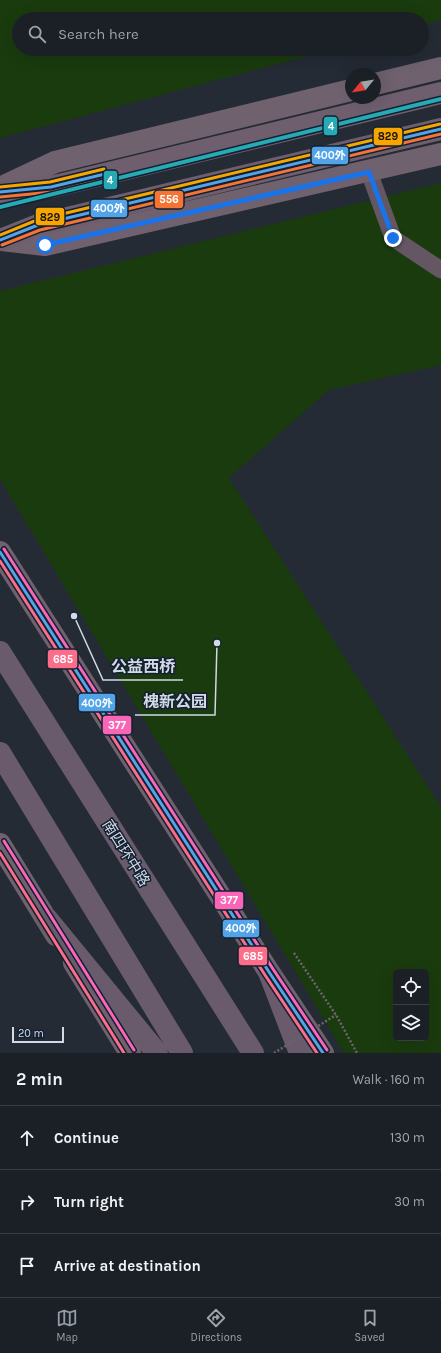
<!DOCTYPE html>
<meta charset="utf-8">
<style>
:root{--surface:#1b2027;--page:#24282f;--text:#f1f3f6;--muted:#a0a3a7;--line:#393e44;--accent:#949da7}
body{margin:0;font-family:Karla,"Noto Sans SC",sans-serif;background:var(--page);color:var(--text)}
.controls{position:absolute;right:12px;bottom:12px;display:grid;overflow:hidden;border-radius:6px;box-shadow:0 4px 16px #0002}
.controls button{width:36px;height:36px;display:grid;place-items:center;padding:0;border:0;border-bottom:1px solid var(--line);background:var(--surface);color:var(--text);font:20px sans-serif}
.compass{position:absolute;left:345px;top:68px;width:36px;height:36px;border-radius:50%;background:var(--surface);box-shadow:0 4px 16px #0002;rotate:240deg}
.scale{position:absolute;left:12px;bottom:10px;width:52px;box-sizing:border-box;padding-left:4px;border:2px solid #d1dae5;border-top:0;font-size:11px;line-height:14px;white-space:nowrap;color:#d1dae5;-webkit-text-stroke:3px #132031;paint-order:stroke}
.stop{position:absolute;width:12px;height:12px;margin:-9px;border:3px solid #1a73e8;border-radius:50%;background:#fff}
.stop.end{background:#1a73e8;border-color:#fff;box-shadow:0 1px 4px #0008}
.list{margin:0;padding:0;list-style:none}
h2{display:flex;justify-content:space-between;align-items:center;height:52px;margin:0;padding:0 16px;font-size:17px}
h2 small{font-size:13px;font-weight:400;color:var(--muted)}
.list li{display:grid;grid-template-columns:26px 1fr auto;gap:12px;align-items:center;box-sizing:border-box;height:64px;padding:0 16px;border-top:1px solid var(--line)}
.list b{display:block;font-size:15px;white-space:nowrap}
.list em{font-size:13px;font-style:normal;color:var(--muted)}
.icon{flex:none;width:22px;height:22px;fill:none;stroke:currentColor;stroke-width:2;stroke-linecap:round;stroke-linejoin:round}
.map{position:relative;flex:none;width:441px;height:1053px;overflow:hidden}
.search{position:absolute;background:var(--surface);box-shadow:0 4px 16px #0002;left:12px;right:12px;top:12px;height:44px;display:flex;align-items:center;gap:10px;box-sizing:border-box;padding:0 14px;border-radius:22px;color:var(--muted);font-size:15px}
.sheet{height:244px;background:var(--surface)}
nav{display:flex;justify-content:space-around;align-items:center;box-sizing:border-box;height:56px;border-top:1px solid var(--line);background:var(--surface);font-size:11px;color:var(--muted)}
nav a{display:grid;justify-items:center;gap:2px}
nav .on{color:var(--accent)}
.map>svg:first-child{display:block}
</style>
<div class="map">
<svg width="441" height="1053" viewBox="0 0 441 1053">
<rect width="100%" height="100%" fill="#242b34"/>
<!-- green -->
<g fill="#1a3b0e" fill-rule="evenodd">
<path d="M0,0h441v20l-19,5v-6h-403v30h315l-334,89z"/>
<path d="M441,183v182l-112,25 -100,88 212,329v246h-97l-344,-574v-188zM396,972h30v66h-30z"/>
</g>
<g fill="none" stroke-linecap="round" stroke-linejoin="round">
<!-- path -->
<path stroke="#6b656f" stroke-width="2.5" stroke-dasharray="2 2" stroke-linecap="butt" d="M294,953l42,62 21,38"/>
<!-- street -->
<path stroke="#645663" stroke-width="17" d="M369,172l24,66 48,32"/>
<!-- secondary -->
<g stroke="#70616f" stroke-width="22">
<path d="M375,84l66,-16"/>
<path d="M0,188l55,-26 296,-72"/>
<path d="M1,240l44,5 396,-91"/>
<path d="M0,552l269,420 54,81"/>
<path d="M0,844l56,91"/>
<path d="M74,963l56,90"/>
</g>
<!-- primary -->
<g stroke="#6e5e6e" stroke-width="22">
<path d="M0,192l51,-5 390,-94"/>
<path d="M0,240l38,-15 403,-96"/>
</g>
<!-- highway -->
<g stroke="#695b6b" stroke-width="22">
<path d="M0,652l253,401"/>
<path d="M0,753l182,300"/>
<path d="M47,919l110,134"/>
<path d="M269,972l31,81"/>
</g>
<!-- path-bridge -->
<path stroke="#6b656f" stroke-width="2.5" stroke-dasharray="2 2" stroke-linecap="butt" d="M274,1053l62,-38"/>
<!-- bus-1 casing -->
<g stroke="#132031" stroke-width="6">
<g id="bus-1">
<path d="M0,192l51,-5 54,-13"/>
<path d="M0,240l38,-15 403,-96"/>
<path d="M0,552l269,420 54,81"/>
</g>
</g>
<!-- bus-2 casing -->
<g stroke="#132031" stroke-width="6">
<g id="bus-2">
<path d="M0,197l52,-5 54,-13"/>
<path d="M2,245l38,-15 401,-96"/>
</g>
</g>
<!-- bus-3 casing -->
<g stroke="#132031" stroke-width="6">
<g id="bus-3">
<path d="M0,187l50,-5 54,-13"/>
<path d="M0,235l37,-15 403,-96"/>
</g>
</g>
<!-- bus-4 casing -->
<g stroke="#132031" stroke-width="6">
<g id="bus-4">
<path d="M0,561l265,414 52,78"/>
<path d="M0,853l124,200"/>
</g>
</g>
<!-- bus-5 casing -->
<g stroke="#132031" stroke-width="6">
<g id="bus-5">
<path d="M4,549l269,420 54,81"/>
<path d="M4,841l130,209"/>
</g>
</g>
<!-- bus-1 -->
<use href="#bus-1" stroke="#53a3e8" stroke-width="3"/>
<!-- bus-2 -->
<use href="#bus-2" stroke="#f57335" stroke-width="3"/>
<!-- bus-3 -->
<use href="#bus-3" stroke="#f7a600" stroke-width="3"/>
<!-- bus-4 -->
<use href="#bus-4" stroke="#fb6d88" stroke-width="3"/>
<!-- bus-5 -->
<use href="#bus-5" stroke="#fa66b7" stroke-width="3"/>
<!-- metro-1 casing -->
<g stroke="#132031" stroke-width="7">
<path id="metro-1" d="M0,207l441,-108"/>
</g>
<!-- metro-1 -->
<use href="#metro-1" stroke="#26aab4" stroke-width="4"/>
</g>
<g fill="none" stroke-linecap="round" stroke-linejoin="round">
<!-- route -->
<path stroke="#1a73e8" stroke-width="5" d="M45,245l324,-73 24,66"/>
</g>
<g text-anchor="middle" dominant-baseline="central" stroke-width="3" stroke-linejoin="round" paint-order="stroke">
<!-- street labels -->
<g font-size="15" fill="#d1dae5" stroke="#132031">
<text transform="translate(126 853) rotate(58)">南四环中路</text>
</g>
</g>
<!-- callouts -->
<path fill="none" stroke="#d1dae5" stroke-width="1.5" d="M74 616L103 680H183M217 643L215 715H135"/>
<g fill="#d1dae5" stroke="#132031" stroke-width="1.5">
<circle cx="74" cy="616" r="4"/>
<circle cx="217" cy="643" r="4"/>
</g>
<g font-size="16" text-anchor="middle" font-weight="bold" fill="#d1dae5" stroke="#132031" stroke-width="3" stroke-linejoin="round" paint-order="stroke">
<text x="143" y="672">公益西桥</text>
<text x="175" y="707">槐新公园</text>
</g>
<g stroke="#132031" stroke-width="1.5">
<rect x="323" y="116" width="15" height="20" rx="4" fill="#26aab4"/>
<rect x="373" y="127" width="30" height="19" rx="4" fill="#f7a600"/>
<rect x="311" y="146" width="38" height="19" rx="4" fill="#53a3e8"/>
<rect x="103" y="170" width="15" height="20" rx="4" fill="#26aab4"/>
<rect x="154" y="190" width="30" height="19" rx="4" fill="#f57335"/>
<rect x="90" y="199" width="38" height="19" rx="4" fill="#53a3e8"/>
<rect x="35" y="207" width="30" height="19" rx="4" fill="#f7a600"/>
<rect x="47" y="649" width="31" height="20" rx="4" fill="#fb6d88"/>
<rect x="78" y="693" width="38" height="19" rx="4" fill="#53a3e8"/>
<rect x="102" y="715" width="30" height="20" rx="4" fill="#fa66b7"/>
<rect x="214" y="891" width="30" height="19" rx="4" fill="#fa66b7"/>
<rect x="222" y="919" width="38" height="19" rx="4" fill="#53a3e8"/>
<rect x="238" y="946" width="30" height="20" rx="4" fill="#fb6d88"/>
</g>
<g font-size="11" text-anchor="middle" font-weight="bold" fill="#fff">
<text x="331" y="130">4</text>
<text x="330" y="159">400外</text>
<text x="110" y="184">4</text>
<text x="169" y="203">556</text>
<text x="109" y="212">400外</text>
<text x="63" y="663">685</text>
<text x="97" y="707">400外</text>
<text x="117" y="729">377</text>
<text x="229" y="904">377</text>
<text x="241" y="932">400外</text>
<text x="253" y="960">685</text>
</g>
<g font-size="11" text-anchor="middle" font-weight="bold" fill="#111">
<text x="388" y="140">829</text>
<text x="50" y="221">829</text>
</g>
</svg>
<div class="controls">
<button><svg class="icon" aria-label="locate" viewBox="0 0 24 24"><circle cx="12" cy="12" r="6"/><path d="M12 2v4M12 18v4M2 12h4M18 12h4"/></svg></button>
<button><svg class="icon" aria-label="layers" viewBox="0 0 24 24"><path d="M12 4l9 5-9 5-9-5zM3 14l9 5 9-5"/></svg></button>
</div>
<svg class="compass" viewBox="-18 -18 36 36"><path d="M0-13l5 13h-10z" fill="#e53935"/><path d="M0 13l5-13h-10z" fill="#a0a3a7"/></svg>
<div class="scale">20 m</div>
<div class="stop" style="left:45px;top:245px"></div>
<div class="stop end" style="left:393px;top:238px"></div>
<div class="search"><svg class="icon" aria-label="search" viewBox="0 0 24 24"><circle cx="10" cy="10" r="6"/><path d="M15 15l6 6"/></svg>Search here</div>
</div>
<section class="sheet">
<h2>2 min<small>Walk · 160 m</small></h2>
<ul class="list">
<li><svg class="icon" aria-label="ahead" viewBox="0 0 24 24"><path d="M12 20V5M6 11l6-6 6 6"/></svg><div><b>Continue</b></div><em>130 m</em></li>
<li><svg class="icon" aria-label="right" viewBox="0 0 24 24"><path d="M7 20v-9h11M14 6l5 5-5 5"/></svg><div><b>Turn right</b></div><em>30 m</em></li>
<li><svg class="icon" aria-label="arrive" viewBox="0 0 24 24"><path d="M6 21V4h12l-3 4 3 4H6"/></svg><div><b>Arrive at destination</b></div></li>
</ul>
</section>
<nav>
<a class="on"><svg class="icon" aria-label="map" viewBox="0 0 24 24"><path d="M3 6l6-2 6 2 6-2v14l-6 2-6-2-6 2zM9 4v14M15 6v14"/></svg>Map</a>
<a><svg class="icon" aria-label="directions" viewBox="0 0 24 24"><path d="M12 3l9 9-9 9-9-9zM9 14v-3h6M13 9l2 2-2 2"/></svg>Directions</a>
<a><svg class="icon" aria-label="saved" viewBox="0 0 24 24"><path d="M7 4h10v16l-5-4-5 4z"/></svg>Saved</a>
</nav>
